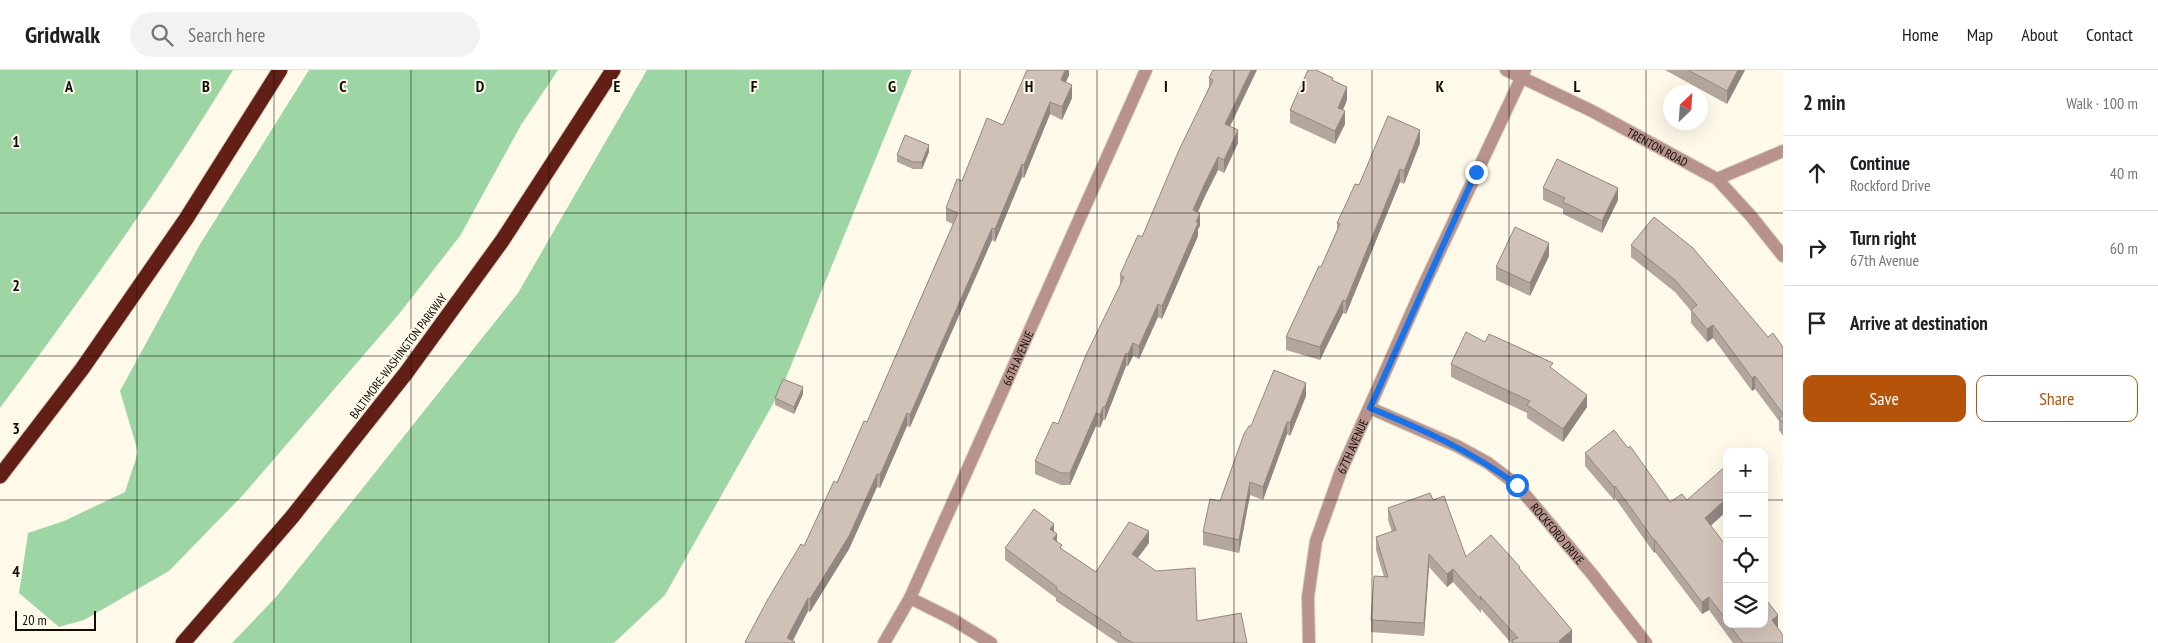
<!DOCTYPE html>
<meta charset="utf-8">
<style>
:root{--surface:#fff;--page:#f2f2f2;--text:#202124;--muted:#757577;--line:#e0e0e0;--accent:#b45309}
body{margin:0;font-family:"PT Sans Narrow",sans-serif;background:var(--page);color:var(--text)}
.controls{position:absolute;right:15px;bottom:15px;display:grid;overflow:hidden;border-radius:10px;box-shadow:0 5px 20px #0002}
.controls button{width:45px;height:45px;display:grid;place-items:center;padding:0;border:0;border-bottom:1px solid var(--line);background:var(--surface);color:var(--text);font:25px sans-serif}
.compass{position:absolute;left:1663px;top:15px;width:45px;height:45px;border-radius:50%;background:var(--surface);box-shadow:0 5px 20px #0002;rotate:25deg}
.scale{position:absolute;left:15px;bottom:12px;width:81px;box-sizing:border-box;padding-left:5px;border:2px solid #0e0d08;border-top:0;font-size:14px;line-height:18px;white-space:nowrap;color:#0e0d08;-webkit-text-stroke:4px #fef9e9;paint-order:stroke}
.stop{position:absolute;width:15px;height:15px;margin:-11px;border:4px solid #1a73e8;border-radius:50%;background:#fff}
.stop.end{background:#1a73e8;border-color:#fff;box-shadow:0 1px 5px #0008}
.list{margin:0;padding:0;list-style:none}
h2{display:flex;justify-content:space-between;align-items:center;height:65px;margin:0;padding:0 20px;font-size:21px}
h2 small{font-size:16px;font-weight:400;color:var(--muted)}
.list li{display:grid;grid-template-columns:32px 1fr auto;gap:15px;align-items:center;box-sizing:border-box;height:75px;padding:0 20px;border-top:1px solid var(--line)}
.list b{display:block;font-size:19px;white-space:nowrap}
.list p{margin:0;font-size:16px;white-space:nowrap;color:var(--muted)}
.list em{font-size:16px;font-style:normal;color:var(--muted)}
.actions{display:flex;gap:10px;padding:15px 20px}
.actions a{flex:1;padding:11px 0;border:1px solid var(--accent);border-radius:10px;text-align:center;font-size:18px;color:var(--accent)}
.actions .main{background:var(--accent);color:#fff}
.icon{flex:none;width:28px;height:28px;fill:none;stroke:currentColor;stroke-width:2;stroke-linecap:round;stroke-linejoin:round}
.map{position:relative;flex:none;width:1783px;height:573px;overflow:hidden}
header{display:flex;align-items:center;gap:30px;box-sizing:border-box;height:70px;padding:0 25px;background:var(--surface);border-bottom:1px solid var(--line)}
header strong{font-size:24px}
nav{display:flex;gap:28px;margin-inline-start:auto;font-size:18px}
.search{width:350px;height:45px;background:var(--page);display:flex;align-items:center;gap:12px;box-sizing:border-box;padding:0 18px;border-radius:28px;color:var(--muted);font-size:19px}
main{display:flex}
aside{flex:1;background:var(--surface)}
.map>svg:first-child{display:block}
</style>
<header>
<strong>Gridwalk</strong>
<div class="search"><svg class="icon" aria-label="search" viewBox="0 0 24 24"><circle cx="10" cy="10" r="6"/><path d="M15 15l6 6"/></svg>Search here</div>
<nav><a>Home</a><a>Map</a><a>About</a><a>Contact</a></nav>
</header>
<main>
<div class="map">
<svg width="1783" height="573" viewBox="0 0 1783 573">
<rect width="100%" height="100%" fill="#fef9e9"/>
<!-- green -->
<g fill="#9dd6a4">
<path d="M0,0h233c-71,117 -151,228 -233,338z"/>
<path d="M309,0h249l-37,55 -61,111 -61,78 -156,181 -74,76 -85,49 -25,7 -40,-34 9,-60 36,-12 61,-29 13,-40 -18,-61 79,-145z"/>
<path d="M647,0h265l-131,320 -116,205 -51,48h-382l44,-46 242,-304z"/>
</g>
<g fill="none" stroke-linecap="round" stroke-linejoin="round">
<!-- minor casing -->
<g stroke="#d8d3c5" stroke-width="14">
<g id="minor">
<path id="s1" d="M1506,0l86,41 125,68 34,37 32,40"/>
<path d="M1717,109l66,-28"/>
<path id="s2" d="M1370,338l87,38 31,17 29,22 75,89 54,69"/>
<path d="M910,528l42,21 39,24"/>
<path id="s3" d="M884,573l26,-45 236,-528"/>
<path id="s4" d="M1309,573l-1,-46 8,-56 25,-70 80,-180 104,-221"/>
</g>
</g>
<!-- highway casing -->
<g stroke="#d8d3c5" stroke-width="17">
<g id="highway">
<path d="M0,406l82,-107 104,-150 94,-149"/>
<path d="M183,573l109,-126 114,-144 96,-132 111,-171"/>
</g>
</g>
<!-- minor -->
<use href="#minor" stroke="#b7938c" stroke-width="12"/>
<!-- highway -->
<use href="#highway" stroke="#621f16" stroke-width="15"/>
</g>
<!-- wall -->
<g fill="#b3a69d">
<path d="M1069,0v5l-3,7 6,16 -10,22 -12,-6 -26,64 -2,-1 -27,65 -3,-2 -82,187 -3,-1 -27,62 -3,-1 -28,62 -39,63 -2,-1 -15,30 2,2h-50v-1l59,-96 63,-124 86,-198 -7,-3v-13l16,-27 41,-56z"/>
<path d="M1213,0l17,56 8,17 -14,30 -6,-3 -13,26 -7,16 2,14 -2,3v7l-36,83 -4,-2 -19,42 -6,-3 -5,10h-2l-21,54h-2l-3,8 -4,-2 -26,59h-9l-26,-11v-13l23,-37 62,-139v-10l22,-38 67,-150v-9z"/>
<path d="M1665,0h80l-18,34z"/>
<path d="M1333,11l14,19 -4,10 2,14 -10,20 -45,-21v-13z"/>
<path d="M1420,73l-16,41 -4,-2 -54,132 -3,-1 -23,47 -34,-10v-13l35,-70 16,-37v-7l22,-38z"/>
<path d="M929,82l-7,17h-9l-16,-7v-7z"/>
<path d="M1543,118l75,12 -16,33 -39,-19v-5l-20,-9z"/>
<path d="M1631,175l152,102v89l-4,-6v-9l-24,-32 -3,2 -39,-53 -6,4 -16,-19v-12l-16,-19 -44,-35z"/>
<path d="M1549,186l-19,40 -34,-16v-13z"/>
<path d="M1485,272l68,27 34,38 -24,35 -36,-24v-5l-76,-36v-13z"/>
<path d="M803,324l-9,20 -19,-9v-7z"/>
<path d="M1306,326l-16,40 -3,-2 -24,66 -13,-5 -11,58 -36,-8v-13l17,-31 31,-75z"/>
<path d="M1585,383l85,49 17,-2 23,26 17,21v77h37l14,4 5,15h-50l-24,-33 -7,4 -47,-62 -1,1 -39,-55 -1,2 -29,-34z"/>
<path d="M1433,430l33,57 54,13 52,73h-61l-30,-34v4l-28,-31 -6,5 -18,-20 -5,69 -53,-4v-12l13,-43 -8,-27v-13l16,-5 -4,-12v-12z"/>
<path d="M1054,461l3,11 5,7 34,23 53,-29 -11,15 59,63 50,22h-129l-62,-42v-3l-51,-38v-12z"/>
</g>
<!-- shaded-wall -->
<g fill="#928780">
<path d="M1065,0h4v5l-8,18v-13z"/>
<path d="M1251,0h6l-32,67v-13z"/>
<path d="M1738,0h7l-18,34v-13z"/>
<path d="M1072,15v13l-10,22v-13z"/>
<path d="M1347,17v13l-9,21v-13z"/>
<path d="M1050,32v12l-26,64v-13z"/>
<path d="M1345,41v13l-10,20v-13z"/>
<path d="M1238,60v13l-14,30v-13z"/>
<path d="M1420,60v13l-16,41v-13z"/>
<path d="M929,75v7l-7,17v-7z"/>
<path d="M1218,87v13l-13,26 -12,27v-13l12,-27z"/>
<path d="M1022,94v13l-27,65v-13z"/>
<path d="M1400,99v13l-54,132v-13z"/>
<path d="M1618,118v12l-16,33v-12z"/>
<path d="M1200,143v13l-2,3v7l-36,83v-13z"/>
<path d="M992,158v12l-82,187v-12z"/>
<path d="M1549,173v13l-19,40v-13z"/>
<path d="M1343,230v13l-23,47v-13z"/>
<path d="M1158,234v13l-19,42v-13z"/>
<path d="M1713,255v13l-6,4v-13z"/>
<path d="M1133,273v13l-5,10v-12z"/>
<path d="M1126,283v13l-21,54v-13z"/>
<path d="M1755,306v13l-3,2v-13z"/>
<path d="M1306,313v13l-16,40v-13z"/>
<path d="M803,317v7l-9,20v-7z"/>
<path d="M1587,325v12l-24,35v-13z"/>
<path d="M1103,337v13l-3,8v-13z"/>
<path d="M907,343v13l-27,62v-13z"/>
<path d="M1096,343v13l-26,59v-12z"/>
<path d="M1287,352v12l-24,66v-13z"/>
<path d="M877,404v13l-28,62 -39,63v-13z"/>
<path d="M1250,412v13l-11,58v-13z"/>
<path d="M1615,416v12l-1,2v-13z"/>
<path d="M1727,428v13l-22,20v-13z"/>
<path d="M1054,454v12l-4,-7z"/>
<path d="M1149,461v12l-17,22v-11z"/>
<path d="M1057,464v11l-4,-6z"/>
<path d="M1654,470h1v12l-1,1z"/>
<path d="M1429,484v13l-5,69v-13z"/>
<path d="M1453,499v13l-6,5v-13z"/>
<path d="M1709,527v13l-7,4v-12z"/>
<path d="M808,528v13l-17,32 -4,-5z"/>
<path d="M1778,545v13l-6,5v-13z"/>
<path d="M1572,560v13h-13v-2z"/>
</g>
<!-- building -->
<g fill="#d0c1b7" stroke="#928780">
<path d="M1027,0h38l-4,10 11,5 -10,22 -12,-5 -26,63 -2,-1 -27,65 -3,-1 -82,187 -3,-2 -27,62 -3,-1 -28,62 -39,63 -2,-1 -21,40 8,4 -1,1h-47l-2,-1 23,-43 33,-55 3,2 30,-65 3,2 27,-62 3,1 91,-209 -12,-5 11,-29 5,2 25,-63 16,7z"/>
<path d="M1213,0h38l-26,54 13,6 -14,30 -6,-3 -13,26 -12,27 7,3 -4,9 2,1 -36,83 -4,-2 -19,42 -6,-3 -5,11 -2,-1 -21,54h-2l-3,8 -4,-2 -26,60h-9l-26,-12 18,-39 5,2 28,-69 38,-78 -4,-2 18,-40 4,2 37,-87 34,-70 -4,-2z"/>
<path d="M1308,0h8l17,8 -1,2 15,7 -9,21 7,3 -10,20 -45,-21z"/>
<path d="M1688,0h50l-11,21z"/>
<path d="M1388,46l32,14 -16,41 -4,-2 -54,132 -3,-1 -23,47 -34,-10 33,-71 2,1 19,-43 -3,-1 9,-19 9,-20 4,1z"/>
<path d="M905,65l24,10 -7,17h-9l-16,-7z"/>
<path d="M1557,89l61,29 -16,33 -39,-19 2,-4 -22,-10z"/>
<path d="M1654,147l39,31 75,89 5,-4 10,14v67l-28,-38 -3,2 -39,-53 -6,4 -16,-19 6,-5 -22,-25 -44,-35z"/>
<path d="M1515,157l34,16 -19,40 -34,-16z"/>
<path d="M1466,262l19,10 4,-8 64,29 -3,4 37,28 -24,34 -36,-24 3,-4 -79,-37z"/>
<path d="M1274,300l32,13 -16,40 -3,-1 -24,65 -13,-5 -11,58 -36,-8 7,-33 10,2 24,-67 5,-8h2z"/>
<path d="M783,309l20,8 -9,20 -19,-9z"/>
<path d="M1783,345v8l-4,-5z"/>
<path d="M1614,360l14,18 2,-2 40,56 12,-8 5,6 40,-35v33l-22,20 22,29v74l-18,-24 -7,5 -47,-62h-1l-39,-54 -1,1 -29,-34z"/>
<path d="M1430,423l3,7 11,-4 22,61 25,-22 29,32 -1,1 53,62 -13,11 2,2h-47l-2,-3 6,-2 -38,-42 1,4 -28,-31 -6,5 -18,-20 -5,69 -53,-3 3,-44 14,1 -12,-40 20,-7 -8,-22z"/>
<path d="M1034,439l20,15 -4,5 7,5 -4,5 9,6 -2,3 36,24 33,-50 20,9 -17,23 24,17 39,-3 2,53 44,-8 6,30h-114l-13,-8 1,-2 -65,-44 1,-2 -52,-39z"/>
<path d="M1764,527l14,18 -6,5 11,15v8h-40l-14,-19h35z"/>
</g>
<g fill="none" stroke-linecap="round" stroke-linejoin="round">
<!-- route -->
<path stroke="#1a73e8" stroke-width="6" d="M1476,102l-106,236c52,21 101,43 147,77"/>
</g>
<!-- grid -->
<path fill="none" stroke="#0e0d08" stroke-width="1" stroke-opacity="0.55" d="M137,0v573M274,0v573M411,0v573M549,0v573M686,0v573M823,0v573M960,0v573M1097,0v573M1234,0v573M1372,0v573M1509,0v573M1646,0v573M0,143h1783M0,286h1783M0,430h1727M1764,430h19"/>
<g text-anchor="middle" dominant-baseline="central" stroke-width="4" stroke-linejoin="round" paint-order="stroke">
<!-- street labels -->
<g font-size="12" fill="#0e0d08" stroke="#fef9e9">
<text stroke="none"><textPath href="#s1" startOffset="170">TRENTON ROAD</textPath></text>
<text transform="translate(398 286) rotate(-53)">BALTIMORE-WASHINGTON PARKWAY</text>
<text stroke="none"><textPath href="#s3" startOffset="315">66TH AVENUE</textPath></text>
<text stroke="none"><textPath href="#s4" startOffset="204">67TH AVENUE</textPath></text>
<text stroke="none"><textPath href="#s2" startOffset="230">ROCKFORD DRIVE</textPath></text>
</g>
</g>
<g font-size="16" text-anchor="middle" font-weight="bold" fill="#0e0d08" stroke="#fef9e9" stroke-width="4" stroke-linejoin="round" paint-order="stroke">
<text x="69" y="22">A</text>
<text x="206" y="22">B</text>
<text x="343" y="22">C</text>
<text x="480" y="22">D</text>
<text x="617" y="22">E</text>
<text x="754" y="22">F</text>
<text x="892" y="22">G</text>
<text x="1029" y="22">H</text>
<text x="1166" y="22">I</text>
<text x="1303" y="22">J</text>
<text x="1440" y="22">K</text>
<text x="1577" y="22">L</text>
<text x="16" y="77">1</text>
<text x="16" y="221">2</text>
<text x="16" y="364">3</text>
<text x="16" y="507">4</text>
</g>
</svg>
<div class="controls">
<button>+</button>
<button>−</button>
<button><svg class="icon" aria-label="locate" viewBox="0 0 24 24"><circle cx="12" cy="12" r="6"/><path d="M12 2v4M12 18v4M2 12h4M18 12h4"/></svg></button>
<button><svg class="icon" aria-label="layers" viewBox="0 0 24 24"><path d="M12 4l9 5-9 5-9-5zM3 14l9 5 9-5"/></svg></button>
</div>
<svg class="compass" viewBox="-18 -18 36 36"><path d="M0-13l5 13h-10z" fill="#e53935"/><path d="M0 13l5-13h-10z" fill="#757577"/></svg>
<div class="scale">20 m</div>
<div class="stop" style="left:1517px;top:415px"></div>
<div class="stop end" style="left:1476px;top:102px"></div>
</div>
<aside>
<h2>2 min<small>Walk · 100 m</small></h2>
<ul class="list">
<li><svg class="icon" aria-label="ahead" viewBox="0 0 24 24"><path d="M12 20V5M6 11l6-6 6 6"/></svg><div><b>Continue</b><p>Rockford Drive</p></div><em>40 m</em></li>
<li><svg class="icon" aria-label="right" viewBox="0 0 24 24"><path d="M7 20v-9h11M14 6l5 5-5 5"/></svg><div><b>Turn right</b><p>67th Avenue</p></div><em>60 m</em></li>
<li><svg class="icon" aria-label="arrive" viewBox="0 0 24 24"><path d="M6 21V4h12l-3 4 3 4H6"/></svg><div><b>Arrive at destination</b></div></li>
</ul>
<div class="actions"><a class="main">Save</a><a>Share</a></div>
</aside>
</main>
